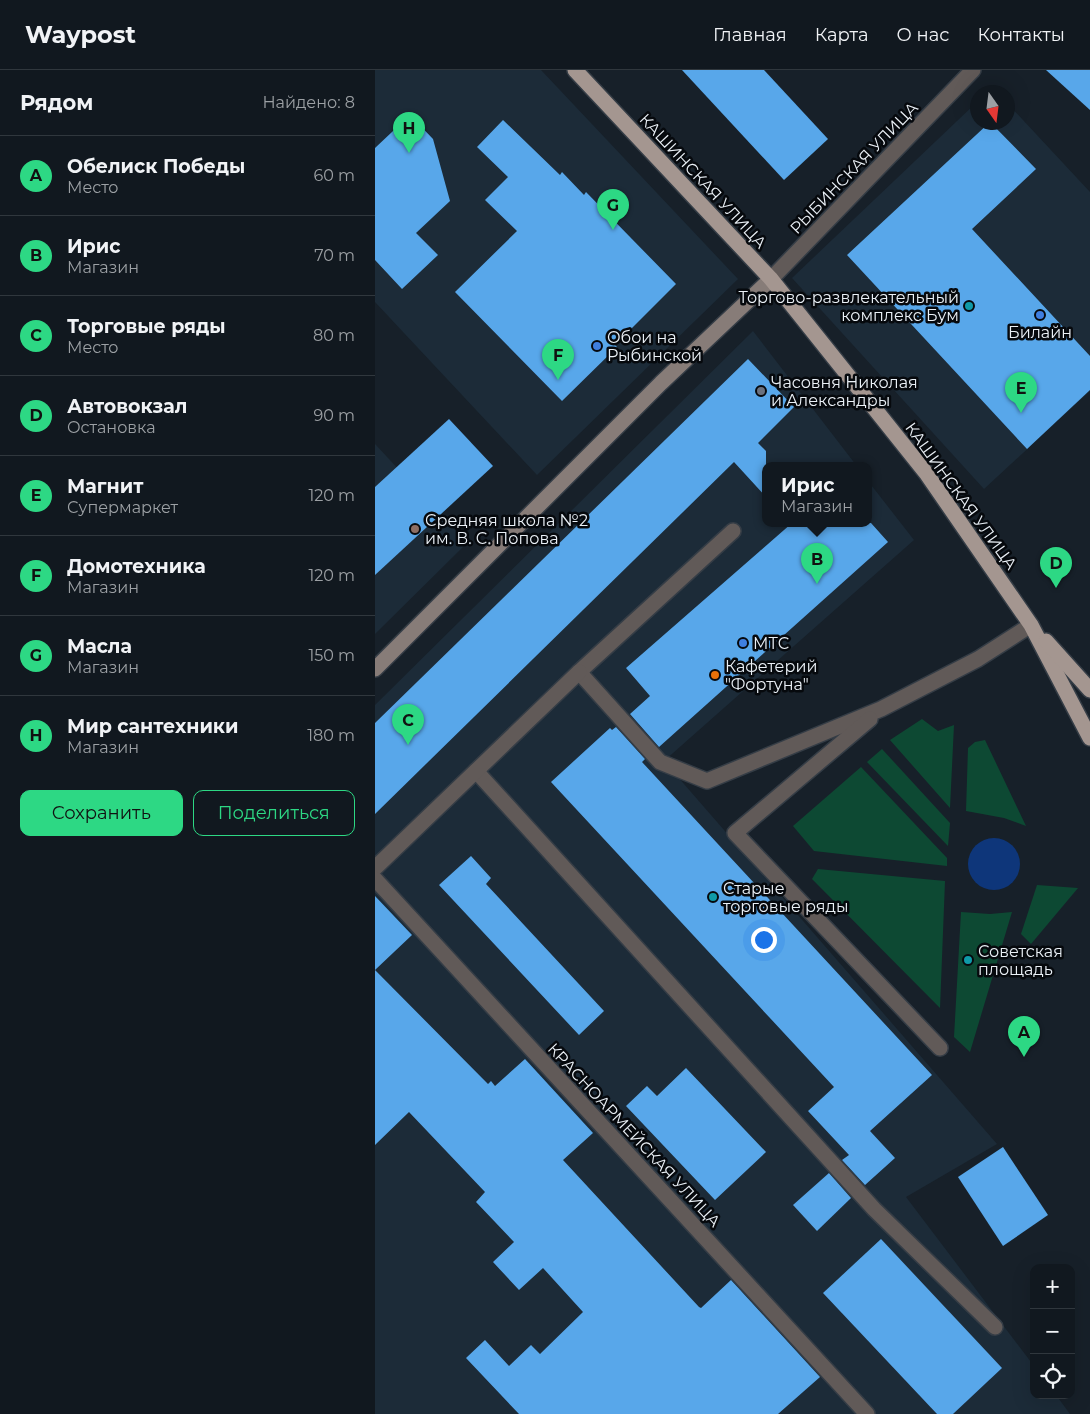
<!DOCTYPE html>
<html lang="ru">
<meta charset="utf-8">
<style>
:root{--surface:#11181f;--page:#1e252c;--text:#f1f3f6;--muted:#9ca0a4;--line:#30373d;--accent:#2dd884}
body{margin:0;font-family:Montserrat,sans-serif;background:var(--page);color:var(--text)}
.controls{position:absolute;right:15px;bottom:15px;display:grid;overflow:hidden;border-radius:10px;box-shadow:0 5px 20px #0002}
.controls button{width:45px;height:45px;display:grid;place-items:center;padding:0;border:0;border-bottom:1px solid var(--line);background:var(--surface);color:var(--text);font:25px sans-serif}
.compass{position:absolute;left:595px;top:15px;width:45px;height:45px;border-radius:50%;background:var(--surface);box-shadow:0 5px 20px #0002;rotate:166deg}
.you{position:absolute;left:388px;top:869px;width:18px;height:18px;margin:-12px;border:4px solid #fff;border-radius:50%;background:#1a73e8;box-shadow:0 0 0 8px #1a73e833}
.badge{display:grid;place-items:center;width:32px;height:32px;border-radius:50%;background:var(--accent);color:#111;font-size:16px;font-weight:700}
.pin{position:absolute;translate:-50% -41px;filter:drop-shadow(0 1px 2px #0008)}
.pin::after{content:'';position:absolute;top:26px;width:18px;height:15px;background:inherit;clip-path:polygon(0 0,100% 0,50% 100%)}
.popup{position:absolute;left:387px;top:392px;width:110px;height:65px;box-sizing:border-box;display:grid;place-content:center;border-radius:10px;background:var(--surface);filter:drop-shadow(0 1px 4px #0005);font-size:16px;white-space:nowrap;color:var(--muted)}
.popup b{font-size:19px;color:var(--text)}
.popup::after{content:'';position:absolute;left:50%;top:100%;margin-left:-10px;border:10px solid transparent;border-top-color:var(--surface)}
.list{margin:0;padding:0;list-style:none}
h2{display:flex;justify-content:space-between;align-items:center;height:65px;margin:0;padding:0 20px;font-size:21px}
h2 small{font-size:16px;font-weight:400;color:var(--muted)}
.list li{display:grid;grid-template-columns:32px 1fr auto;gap:15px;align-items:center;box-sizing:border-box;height:80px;padding:0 20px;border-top:1px solid var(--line)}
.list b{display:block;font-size:19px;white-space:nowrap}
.list p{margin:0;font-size:16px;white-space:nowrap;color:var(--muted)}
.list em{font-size:16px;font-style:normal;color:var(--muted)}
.actions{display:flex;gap:10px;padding:15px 20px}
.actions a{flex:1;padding:11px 0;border:1px solid var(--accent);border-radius:10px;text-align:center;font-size:18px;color:var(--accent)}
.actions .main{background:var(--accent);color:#111}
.icon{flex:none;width:28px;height:28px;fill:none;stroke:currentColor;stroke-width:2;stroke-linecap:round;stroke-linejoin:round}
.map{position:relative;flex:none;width:715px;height:1344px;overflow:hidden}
header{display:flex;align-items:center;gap:30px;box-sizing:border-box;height:70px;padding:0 25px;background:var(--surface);border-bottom:1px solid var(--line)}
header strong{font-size:24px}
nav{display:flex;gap:28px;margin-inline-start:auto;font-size:18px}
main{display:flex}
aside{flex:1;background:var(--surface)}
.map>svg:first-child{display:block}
</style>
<header>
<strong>Waypost</strong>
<nav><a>Главная</a><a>Карта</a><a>О нас</a><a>Контакты</a></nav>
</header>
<main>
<aside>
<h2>Рядом<small>Найдено: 8</small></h2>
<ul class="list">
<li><span class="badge">A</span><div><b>Обелиск Победы</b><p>Место</p></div><em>60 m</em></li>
<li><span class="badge">B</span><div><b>Ирис</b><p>Магазин</p></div><em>70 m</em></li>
<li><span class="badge">C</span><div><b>Торговые ряды</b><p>Место</p></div><em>80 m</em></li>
<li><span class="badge">D</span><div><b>Автовокзал</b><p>Остановка</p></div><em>90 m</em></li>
<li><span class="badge">E</span><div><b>Магнит</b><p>Супермаркет</p></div><em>120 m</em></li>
<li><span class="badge">F</span><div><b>Домотехника</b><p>Магазин</p></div><em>120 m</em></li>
<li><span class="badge">G</span><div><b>Масла</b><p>Магазин</p></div><em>150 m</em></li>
<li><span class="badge">H</span><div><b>Мир сантехники</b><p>Магазин</p></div><em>180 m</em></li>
</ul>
<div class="actions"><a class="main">Сохранить</a><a>Поделиться</a></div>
</aside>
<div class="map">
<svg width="715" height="1344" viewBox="0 0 715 1344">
<rect width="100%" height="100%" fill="#172029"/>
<!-- built -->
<g fill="#1c2b38">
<path d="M0,0h166l197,209 -201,196 -162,-173z"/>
<path d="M602,32v20h30l1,-18 82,88v199l-106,98 -192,-211z"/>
<path d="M378,261l103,134h-90v58h102v-42l46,59 -250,221 333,383 -91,53 128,169v29h22l14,19h-695v-709z"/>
<path d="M0,374l92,99 -92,91z"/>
</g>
<!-- green -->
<g fill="#0d4933">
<path d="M547,649l16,12 16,-6 -4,83 -60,-68z"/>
<path d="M610,670l41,86 -22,-8 -38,-7 2,-63 7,-6z"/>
<path d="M507,679l68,74 -2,23 -81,-84z"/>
<path d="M486,697l86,91v8l-133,-15 -21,-25z"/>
<path d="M443,799l127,12 -5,127 -128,-129z"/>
<path d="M662,815l41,3 -47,56 -10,-10z"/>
<path d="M586,842l29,2 22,-2 -42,140 -16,-15z"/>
</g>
<!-- water -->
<circle fill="#0e367a" cx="619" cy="794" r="26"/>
<!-- building -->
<g fill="#58a7ea">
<path d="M307,0h82l64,69 -44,41z"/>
<path d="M671,0h44v40z"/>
<path d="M35,45l23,24 17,62 -34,32 22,22 -36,34 -27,-29v-112z"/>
<path d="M128,50l57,55 2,-3 22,23 2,-3 90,92 -61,61 2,2 -55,54 -107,-109 62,-61 -32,-31 23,-23 -31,-30z"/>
<path d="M615,52l46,47 -64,60 118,127v34l-63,59 -180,-194z"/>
<path d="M373,289l46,48 -36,36 8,8v46l-32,-35 -359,352v-91z"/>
<path d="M74,349l44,47 -118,109v-88z"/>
<path d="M417,453h79l17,19 -229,205 -29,-33 20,-18 -24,-28z"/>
<path d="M241,657l29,32 -3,3 290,313 -62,56 25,27 -30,27 -23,-25 7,-5 -41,-44 26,-24 -283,-305 59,-54 2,2z"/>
<path d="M96,786l20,22 -5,6 118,127 -25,24 -140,-150z"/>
<path d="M0,826l37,39 -37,35 113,114 3,-3 4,5 30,-27 68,74 -30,27 136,147 2,1 30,-28 89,97 -42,37h-259l-53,-56 19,-18 24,26 22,-21 9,9 43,-42 -40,-44 -24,22 -26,-28 21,-20 -38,-40 9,-10 -76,-80 -34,33z"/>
<path d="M311,998l80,84 -51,48 -89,-94 21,-20 10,10z"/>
<path d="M628,1077l45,68 -45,31 -45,-69z"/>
<path d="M454,1103l22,25 -34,33 -24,-26z"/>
<path d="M506,1169l121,129 -49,46h-16l-114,-121z"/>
</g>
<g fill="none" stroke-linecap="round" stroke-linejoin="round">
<!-- lane casing -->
<g stroke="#353d46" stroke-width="18">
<g id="lane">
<path d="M358,461l-154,141 81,90 47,19 174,-72 97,-50 53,-34"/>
<path d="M495,649l-135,114 205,215"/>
<path d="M101,701l398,438 121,118"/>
<path d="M0,798l204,-196"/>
</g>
</g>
<!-- street casing -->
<g stroke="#353d46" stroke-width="18">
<g id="street">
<path d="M396,209l202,-209"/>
<path d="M0,809l492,535"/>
</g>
</g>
<!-- secondary casing -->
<g stroke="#353d46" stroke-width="18">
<path id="secondary" d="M0,599l286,-286 110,-104"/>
</g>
<!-- primary casing -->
<g stroke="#353d46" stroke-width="18">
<g id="primary">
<path d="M200,0l196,209 155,194 105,152 59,113"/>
<path d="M671,571l44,49"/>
</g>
</g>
<!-- lane -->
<use href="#lane" stroke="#615a58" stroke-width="15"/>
<!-- street -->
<use href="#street" stroke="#615a58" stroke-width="15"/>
<!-- secondary -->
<use href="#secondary" stroke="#877c78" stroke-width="15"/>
<!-- primary -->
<use href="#primary" stroke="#a49690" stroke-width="15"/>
</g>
<!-- markers -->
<g fill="#0f9aa8" stroke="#06090d" stroke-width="2">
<circle cx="594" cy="236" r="5"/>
<circle cx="338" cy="827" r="5"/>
<circle cx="593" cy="890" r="5"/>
</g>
<g fill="#3f7fe0" stroke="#06090d" stroke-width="2">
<circle cx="665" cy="245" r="5"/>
<circle cx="222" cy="276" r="5"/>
<circle cx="368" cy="573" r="5"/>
</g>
<circle fill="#6b7280" stroke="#06090d" stroke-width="2" cx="386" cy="321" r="5"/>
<circle fill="#8d6e63" stroke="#06090d" stroke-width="2" cx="40" cy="459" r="5"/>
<circle fill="#e8710a" stroke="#06090d" stroke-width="2" cx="340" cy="605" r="5"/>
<g text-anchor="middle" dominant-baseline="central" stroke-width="5" stroke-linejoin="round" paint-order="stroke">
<!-- street labels -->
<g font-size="16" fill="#ebf1f7" stroke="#06090d">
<text transform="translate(479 98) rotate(-46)">РЫБИНСКАЯ УЛИЦА</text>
<text transform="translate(328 111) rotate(47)">КАШИНСКАЯ УЛИЦА</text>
<text transform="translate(586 426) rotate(54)">КАШИНСКАЯ УЛИЦА</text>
<text transform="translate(259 1065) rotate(47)">КРАСНОАРМЕЙСКАЯ УЛИЦА</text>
</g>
<!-- poi labels -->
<g font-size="16" fill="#ebf1f7" stroke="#06090d" text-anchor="start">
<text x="584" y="227" text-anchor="end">Торгово-развлекательный<tspan x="584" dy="18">комплекс Бум</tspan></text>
<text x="665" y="262" text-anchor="middle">Билайн</text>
<text x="232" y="267">Обои на<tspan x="232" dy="18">Рыбинской</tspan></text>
<text x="396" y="312">Часовня Николая<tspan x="396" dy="18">и Александры</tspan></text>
<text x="50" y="450">Средняя школа №2<tspan x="50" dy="18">им. В. С. Попова</tspan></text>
<text x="378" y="573">МТС</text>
<text x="350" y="596">Кафетерий<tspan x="350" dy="18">"Фортуна"</tspan></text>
<text x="348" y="818">Старые<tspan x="348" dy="18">торговые ряды</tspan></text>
<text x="603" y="881">Советская<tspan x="603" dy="18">площадь</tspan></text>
</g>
</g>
</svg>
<div class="controls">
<button>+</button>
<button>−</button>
<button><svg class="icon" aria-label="locate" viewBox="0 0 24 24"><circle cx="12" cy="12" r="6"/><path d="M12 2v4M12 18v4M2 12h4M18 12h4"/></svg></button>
</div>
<svg class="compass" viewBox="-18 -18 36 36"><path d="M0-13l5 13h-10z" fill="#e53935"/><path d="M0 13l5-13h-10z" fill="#9ca0a4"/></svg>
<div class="you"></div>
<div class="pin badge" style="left:649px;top:987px">A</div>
<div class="pin badge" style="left:442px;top:514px">B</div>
<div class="popup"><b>Ирис</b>Магазин</div>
<div class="pin badge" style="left:33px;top:675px">C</div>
<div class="pin badge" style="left:681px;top:518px">D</div>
<div class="pin badge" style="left:646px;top:343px">E</div>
<div class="pin badge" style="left:183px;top:310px">F</div>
<div class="pin badge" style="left:238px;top:160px">G</div>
<div class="pin badge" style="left:34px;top:83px">H</div>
</div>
</main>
